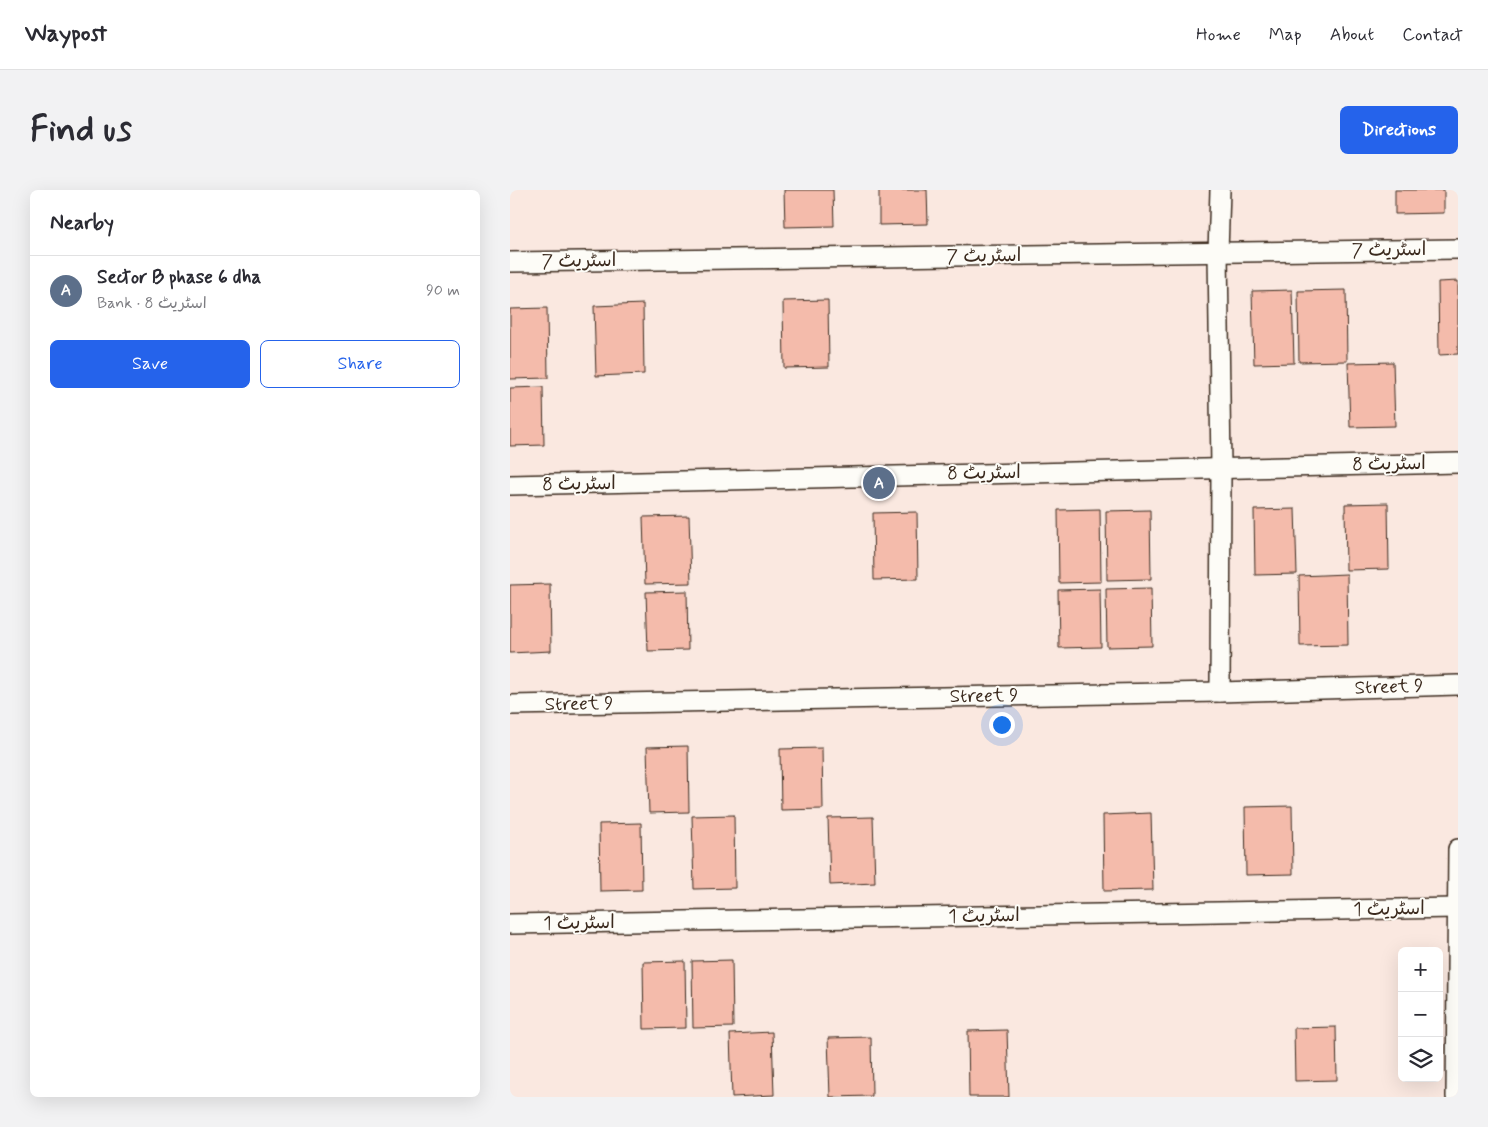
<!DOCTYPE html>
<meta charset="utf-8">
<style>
:root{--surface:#fff;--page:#f2f2f3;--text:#2b2b33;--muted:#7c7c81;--line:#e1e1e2;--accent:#2563eb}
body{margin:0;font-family:Mynerve,"Playpen Sans Arabic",sans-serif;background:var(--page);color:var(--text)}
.controls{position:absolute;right:15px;bottom:15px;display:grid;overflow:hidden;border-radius:8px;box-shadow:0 5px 20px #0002}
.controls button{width:45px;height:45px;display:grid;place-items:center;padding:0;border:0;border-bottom:1px solid var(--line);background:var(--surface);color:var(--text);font:25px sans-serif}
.you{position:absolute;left:491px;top:534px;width:18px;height:18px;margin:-12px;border:4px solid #fff;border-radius:50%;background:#1a73e8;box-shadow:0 0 0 8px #1a73e833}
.badge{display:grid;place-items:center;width:32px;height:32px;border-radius:50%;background:var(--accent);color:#fff;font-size:16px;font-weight:700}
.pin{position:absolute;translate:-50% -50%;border:2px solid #fff;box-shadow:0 1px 5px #0006}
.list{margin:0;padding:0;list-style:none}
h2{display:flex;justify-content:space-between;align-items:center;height:65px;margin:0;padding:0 20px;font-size:21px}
h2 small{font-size:16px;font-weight:400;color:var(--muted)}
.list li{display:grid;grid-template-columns:32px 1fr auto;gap:15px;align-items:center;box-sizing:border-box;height:70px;padding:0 20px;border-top:1px solid var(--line)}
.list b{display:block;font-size:19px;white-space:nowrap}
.list p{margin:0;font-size:16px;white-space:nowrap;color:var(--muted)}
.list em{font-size:16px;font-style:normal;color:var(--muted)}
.actions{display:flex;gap:10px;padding:15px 20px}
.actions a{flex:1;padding:11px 0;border:1px solid var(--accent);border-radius:8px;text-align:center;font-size:18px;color:var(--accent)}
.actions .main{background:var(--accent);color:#fff}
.icon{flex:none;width:28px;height:28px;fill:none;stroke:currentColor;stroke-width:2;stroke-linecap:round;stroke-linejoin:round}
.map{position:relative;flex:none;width:948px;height:907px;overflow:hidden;border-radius:8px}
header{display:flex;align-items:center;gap:30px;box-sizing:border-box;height:70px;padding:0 25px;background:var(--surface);border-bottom:1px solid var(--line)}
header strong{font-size:24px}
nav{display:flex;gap:28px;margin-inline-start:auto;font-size:18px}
.intro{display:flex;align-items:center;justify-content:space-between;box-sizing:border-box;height:120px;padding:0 30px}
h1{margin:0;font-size:35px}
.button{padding:12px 22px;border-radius:8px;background:var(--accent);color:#fff;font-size:18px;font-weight:700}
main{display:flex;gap:30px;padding:0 30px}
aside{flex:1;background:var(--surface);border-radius:8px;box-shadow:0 5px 20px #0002}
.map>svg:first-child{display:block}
</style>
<header>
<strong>Waypost</strong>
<nav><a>Home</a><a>Map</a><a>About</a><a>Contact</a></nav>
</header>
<div class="intro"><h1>Find us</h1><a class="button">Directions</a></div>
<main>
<aside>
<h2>Nearby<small></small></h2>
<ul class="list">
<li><span class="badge" style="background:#5c6f8a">A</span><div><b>Sector B phase 6 dha</b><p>Bank · اسٹریٹ 8</p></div><em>90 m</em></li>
</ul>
<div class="actions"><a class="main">Save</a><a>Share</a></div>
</aside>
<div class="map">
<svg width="948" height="907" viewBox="0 0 948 907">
<rect width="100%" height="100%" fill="#fae8e0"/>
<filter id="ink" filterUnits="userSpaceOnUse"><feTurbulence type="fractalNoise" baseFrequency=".02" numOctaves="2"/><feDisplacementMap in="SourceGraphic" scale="10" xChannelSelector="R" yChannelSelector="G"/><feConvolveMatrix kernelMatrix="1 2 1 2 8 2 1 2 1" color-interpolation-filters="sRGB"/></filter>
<g filter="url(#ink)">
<!-- building -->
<g fill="#f4bbab" stroke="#3b2a1e">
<path d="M274,0h49l1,36 -49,1z"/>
<path d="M369,0h48l1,34 -49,1z"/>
<path d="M885,0h49v23l-49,1z"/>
<path d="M948,91v73l-19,1 -1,-73z"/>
<path d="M782,100l2,73 -40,1 -2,-73z"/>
<path d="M836,100l1,71 -48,1 -1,-71z"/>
<path d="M318,110l1,67 -45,1 -1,-67z"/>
<path d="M133,114l1,70 -48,2 -2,-70z"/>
<path d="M37,118l1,70 -38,1v-70z"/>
<path d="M883,172l2,64 -45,1 -2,-64z"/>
<path d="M33,197l1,58 -34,1v-58z"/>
<path d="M878,313l1,66 -43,1 -1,-66z"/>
<path d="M590,319l1,73 -42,1 -1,-73z"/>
<path d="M785,319l2,65 -42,1 -1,-65z"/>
<path d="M640,320l1,69 -44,1 -1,-69z"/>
<path d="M407,322l1,67 -44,1 -1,-67z"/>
<path d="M179,326l2,67 -46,1 -2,-67z"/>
<path d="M837,384l1,71 -48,1 -1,-70z"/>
<path d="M40,394l1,67 -41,2v-68z"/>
<path d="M641,398l1,58 -45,1 -1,-58z"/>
<path d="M590,399l1,58 -42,1 -1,-58z"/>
<path d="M177,401l1,59 -40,1 -2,-59z"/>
<path d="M178,556l1,66 -40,1 -2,-66z"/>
<path d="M312,558l1,61 -42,1 -1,-61z"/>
<path d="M782,616l1,68 -47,1 -1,-68z"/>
<path d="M641,623l2,77 -49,1 -1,-76z"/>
<path d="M224,625l1,73 -41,1 -2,-73z"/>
<path d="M363,627l2,66 -45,2 -2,-67z"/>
<path d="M131,633l1,67 -42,1 -1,-67z"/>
<path d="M222,770l1,67 -40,1 -1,-67z"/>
<path d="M175,771l1,67 -42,1 -1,-67z"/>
<path d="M826,837l1,53 -42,1 -1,-53z"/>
<path d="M497,840l2,67h-40l-1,-66z"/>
<path d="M262,842l2,63 -42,2 -2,-63z"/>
<path d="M361,847l1,59 -42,1 -2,-59z"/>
</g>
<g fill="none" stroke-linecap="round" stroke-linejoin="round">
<!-- street casing -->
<g stroke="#3b2a1e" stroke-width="22">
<g id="street">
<path d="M0,72l948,-13"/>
<path d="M0,295l948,-22"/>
<path d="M710,502l1,-224 -3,-215 2,-63"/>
<path d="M0,515l710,-13 238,-7"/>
<path d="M0,734l947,-16"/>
<path d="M946,907l2,-248"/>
</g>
</g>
<!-- street -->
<use href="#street" stroke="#fdfcf7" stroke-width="19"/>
</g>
</g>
<g text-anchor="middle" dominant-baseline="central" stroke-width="4" stroke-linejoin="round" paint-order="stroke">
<!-- street labels -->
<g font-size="19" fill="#3b2a1e" stroke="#fdfcf7">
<text transform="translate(879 60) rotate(-1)">اسٹریٹ 7</text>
<text transform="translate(474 66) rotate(-1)">اسٹریٹ 7</text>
<text transform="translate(69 71) rotate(-1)">اسٹریٹ 7</text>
<text transform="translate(879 274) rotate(-1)">اسٹریٹ 8</text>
<text transform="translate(474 283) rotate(-1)">اسٹریٹ 8</text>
<text transform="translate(69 294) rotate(-1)">اسٹریٹ 8</text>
<text transform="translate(879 497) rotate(-2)">Street 9</text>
<text transform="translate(474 506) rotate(-1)">Street 9</text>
<text transform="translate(69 514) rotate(-1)">Street 9</text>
<text transform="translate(879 719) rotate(-1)">اسٹریٹ 1</text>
<text transform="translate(474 726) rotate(-1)">اسٹریٹ 1</text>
<text transform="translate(69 733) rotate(-1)">اسٹریٹ 1</text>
</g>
</g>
</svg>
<div class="controls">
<button>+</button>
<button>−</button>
<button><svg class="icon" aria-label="layers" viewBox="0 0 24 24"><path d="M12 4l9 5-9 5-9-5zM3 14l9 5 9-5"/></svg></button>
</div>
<div class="you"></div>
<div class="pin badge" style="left:369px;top:293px;background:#5c6f8a">A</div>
</div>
</main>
